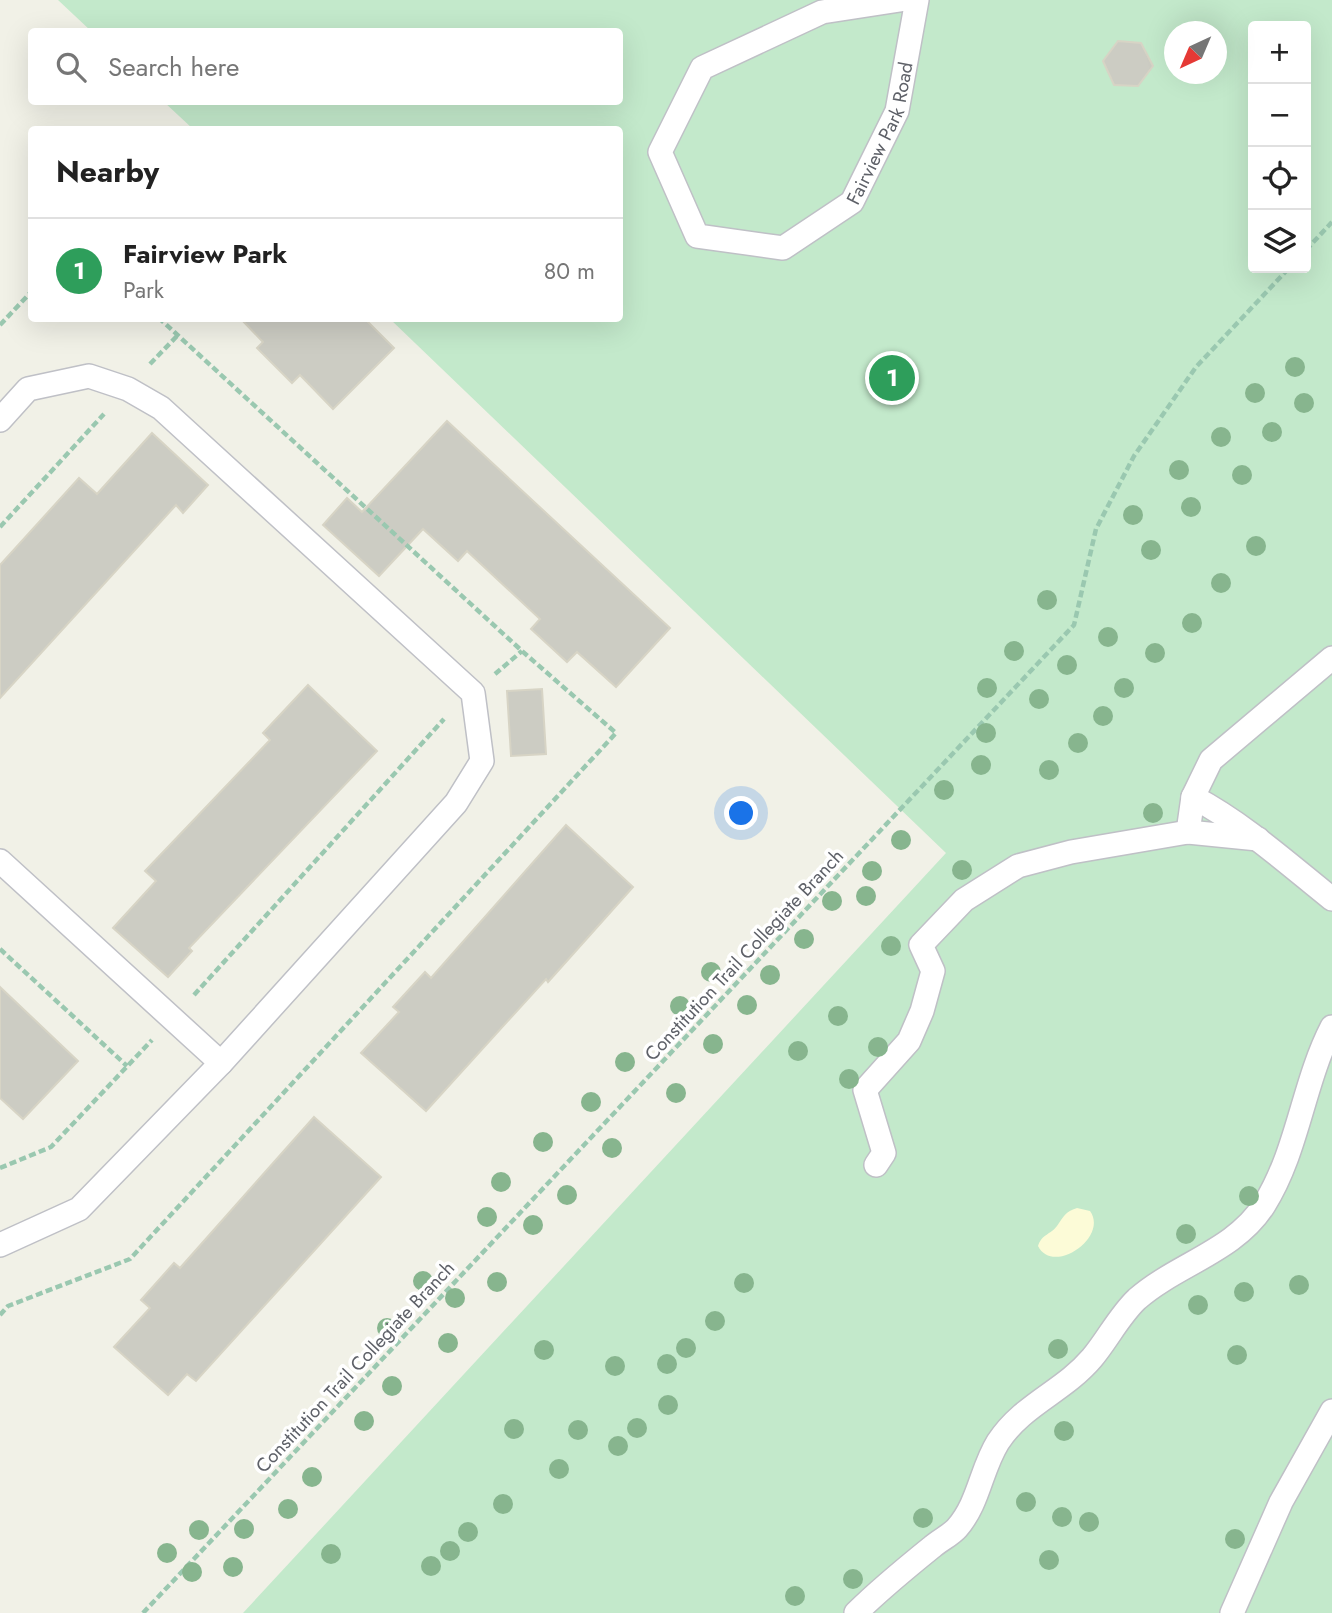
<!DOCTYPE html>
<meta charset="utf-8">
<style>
:root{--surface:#fff;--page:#f6f6f6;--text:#222;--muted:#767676;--line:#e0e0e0;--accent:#b45309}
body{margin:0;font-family:Jost,sans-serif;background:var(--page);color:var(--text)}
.controls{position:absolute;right:21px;top:21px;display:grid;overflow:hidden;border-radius:7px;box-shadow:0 7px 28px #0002}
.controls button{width:63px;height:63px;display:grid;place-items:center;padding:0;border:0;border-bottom:2px solid var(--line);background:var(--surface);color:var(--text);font:35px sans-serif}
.compass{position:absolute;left:1164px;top:21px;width:63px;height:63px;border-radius:50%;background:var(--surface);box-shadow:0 7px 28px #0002;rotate:224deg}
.you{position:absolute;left:742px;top:814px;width:24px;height:24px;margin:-18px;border:5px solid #fff;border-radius:50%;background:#1a73e8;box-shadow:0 0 0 10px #1a73e833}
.badge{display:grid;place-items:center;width:46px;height:46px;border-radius:50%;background:var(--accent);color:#fff;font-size:23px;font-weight:700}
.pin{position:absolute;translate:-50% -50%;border:4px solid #fff;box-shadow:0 2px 7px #0006}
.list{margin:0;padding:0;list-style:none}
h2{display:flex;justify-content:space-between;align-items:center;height:91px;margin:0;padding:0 28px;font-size:30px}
h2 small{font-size:23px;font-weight:400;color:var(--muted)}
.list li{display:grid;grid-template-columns:46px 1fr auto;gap:21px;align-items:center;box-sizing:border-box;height:105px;padding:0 28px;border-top:2px solid var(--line)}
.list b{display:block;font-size:26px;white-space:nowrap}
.list p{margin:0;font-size:23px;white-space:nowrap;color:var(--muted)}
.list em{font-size:23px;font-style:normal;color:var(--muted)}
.icon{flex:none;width:38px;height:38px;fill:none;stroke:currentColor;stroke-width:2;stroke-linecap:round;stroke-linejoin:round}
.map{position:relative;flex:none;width:1332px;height:1613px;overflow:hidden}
.search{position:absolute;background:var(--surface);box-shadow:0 7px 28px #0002;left:28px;top:28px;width:595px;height:77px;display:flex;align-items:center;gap:18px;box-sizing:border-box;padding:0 24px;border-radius:7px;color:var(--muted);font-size:26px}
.panel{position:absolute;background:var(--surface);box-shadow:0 7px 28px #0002;left:28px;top:126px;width:595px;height:196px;border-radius:7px}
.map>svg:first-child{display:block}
</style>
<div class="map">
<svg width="1332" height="1613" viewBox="0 0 1332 1613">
<rect width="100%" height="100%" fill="#f1f1e7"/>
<!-- green -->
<path fill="#c3e9cb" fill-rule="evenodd" d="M58,0h1274v1613h-1089l703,-760 -556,-534 230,-1v-188l-427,-1 -29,-27h456v-70l-529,-1zM1253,26h53v242h-53zM1174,32h42v42h-42z"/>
<!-- sand -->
<path fill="#fcfbd7" d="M1077,1208l13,3c19,26 -37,65 -52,35 4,-12 12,-11 19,-20 7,-10 8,-14 20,-18z"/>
<!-- building -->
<g fill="#ccccc3" stroke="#d7d4c5" stroke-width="2">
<path d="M1118,41l23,2 12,23 -15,20 -24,-1 -11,-24z"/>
<path d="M240,318h124l30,30 -61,61 -33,-34 -8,8 -35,-35 6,-6z"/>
<path d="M447,421l223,207 -54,59 -39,-35 -10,10 -36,-33 9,-10 -73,-68 -9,10 -35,-32 -44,47 -56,-51 24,-27 15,14z"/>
<path d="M152,433l56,52 -25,28 -7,-8 -176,193v-133l79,-87 18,16z"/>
<path d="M308,685l69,66 -188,197 3,3 -24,26 -55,-49 43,-47 -11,-10 125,-131 -7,-7z"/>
<path d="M542,689l4,65 -35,2 -4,-65z"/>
<path d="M566,825l67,62 -85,95 -2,-3 -120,132 -65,-58 38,-41 -6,-5 32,-35 6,6z"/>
<path d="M0,987l78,74 -55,58 -23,-21z"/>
<path d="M314,1117l67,60 -185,204 -9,-7 -19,21 -54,-48 36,-39 -9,-8 33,-37 6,5z"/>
</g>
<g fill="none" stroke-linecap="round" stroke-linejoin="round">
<!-- service casing -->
<g stroke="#bfc0c6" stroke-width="26">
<g id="service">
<path id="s1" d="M900,0l-78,12 -120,56 -42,84 37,84 86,12 69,-46 45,-91 20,-111"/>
<path d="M0,420l28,-31 61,-13 39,13 33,19 312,285 9,68 -26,42 -235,260 -142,146 -79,36"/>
<path d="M1193,797c51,27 94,66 139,102"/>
<path d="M1188,832l5,-35 18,-37 121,-102"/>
<path d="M0,861l221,202"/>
<path d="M876,1165l8,-12 -19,-63 44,-49 13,-30 11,-40 -12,-26 43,-45 54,-34 53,-14 117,-20 70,7"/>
<path d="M856,1613c24,-24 50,-45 76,-66 8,-7 19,-12 25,-19 22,-25 24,-59 41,-86 25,-38 65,-50 94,-84 16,-19 27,-42 45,-59 40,-35 98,-48 127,-94 34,-54 39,-122 68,-178"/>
<path d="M1232,1613l49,-111 51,-91"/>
</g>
</g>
<!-- path -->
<g stroke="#9ac8b0" stroke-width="4.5" stroke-dasharray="7 3.5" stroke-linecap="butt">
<path d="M1306,250l26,-28"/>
<path d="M0,325l32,-34"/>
<path d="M150,364l27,-28"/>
<path d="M0,527l104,-113"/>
<path d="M495,674l27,-23"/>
<path d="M0,949l127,117"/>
<path d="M194,995l250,-276"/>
<path d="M0,1168l51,-21 101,-107"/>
<path d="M0,1315l8,-9 122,-47 486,-526 -94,-82 -363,-333"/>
<path d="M143,1613l931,-988 22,-96 38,-73 62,-89 93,-99"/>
</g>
<!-- service -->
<use href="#service" stroke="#fff" stroke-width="23"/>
</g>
<!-- trees -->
<g fill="#87b58e">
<circle cx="1295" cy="367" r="10"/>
<circle cx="1255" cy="393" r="10"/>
<circle cx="1304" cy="403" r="10"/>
<circle cx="1272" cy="432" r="10"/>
<circle cx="1221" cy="437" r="10"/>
<circle cx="1179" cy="470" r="10"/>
<circle cx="1242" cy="475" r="10"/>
<circle cx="1191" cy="507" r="10"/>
<circle cx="1133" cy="515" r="10"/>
<circle cx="1256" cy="546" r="10"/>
<circle cx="1151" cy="550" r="10"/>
<circle cx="1221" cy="583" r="10"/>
<circle cx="1047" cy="600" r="10"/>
<circle cx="1192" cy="623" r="10"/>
<circle cx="1108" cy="637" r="10"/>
<circle cx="1014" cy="651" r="10"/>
<circle cx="1155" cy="653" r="10"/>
<circle cx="1067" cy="665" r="10"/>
<circle cx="987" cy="688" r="10"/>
<circle cx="1124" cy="688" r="10"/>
<circle cx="1039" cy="699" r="10"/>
<circle cx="1103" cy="716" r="10"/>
<circle cx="986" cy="733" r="10"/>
<circle cx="1078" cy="743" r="10"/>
<circle cx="981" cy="765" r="10"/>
<circle cx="1049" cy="770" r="10"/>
<circle cx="944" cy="790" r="10"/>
<circle cx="1153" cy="813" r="10"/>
<circle cx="901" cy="840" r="10"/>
<circle cx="962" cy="870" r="10"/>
<circle cx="872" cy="871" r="10"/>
<circle cx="866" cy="896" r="10"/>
<circle cx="832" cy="901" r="10"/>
<circle cx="804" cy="939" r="10"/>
<circle cx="891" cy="946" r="10"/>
<circle cx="711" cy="972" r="10"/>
<circle cx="770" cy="975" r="10"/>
<circle cx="747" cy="1005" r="10"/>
<circle cx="680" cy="1006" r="10"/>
<circle cx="838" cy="1016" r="10"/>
<circle cx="713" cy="1044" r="10"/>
<circle cx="878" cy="1047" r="10"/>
<circle cx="798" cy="1051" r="10"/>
<circle cx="625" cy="1062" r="10"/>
<circle cx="849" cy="1079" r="10"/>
<circle cx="676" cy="1093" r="10"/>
<circle cx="591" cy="1102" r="10"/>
<circle cx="543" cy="1142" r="10"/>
<circle cx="612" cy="1148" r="10"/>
<circle cx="501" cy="1182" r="10"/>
<circle cx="567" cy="1195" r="10"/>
<circle cx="1249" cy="1196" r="10"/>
<circle cx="487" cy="1217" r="10"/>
<circle cx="533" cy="1225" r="10"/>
<circle cx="1186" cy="1234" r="10"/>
<circle cx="423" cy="1281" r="10"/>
<circle cx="497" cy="1282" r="10"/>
<circle cx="744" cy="1283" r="10"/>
<circle cx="1299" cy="1285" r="10"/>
<circle cx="1244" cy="1292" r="10"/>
<circle cx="455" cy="1298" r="10"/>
<circle cx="1198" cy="1305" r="10"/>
<circle cx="715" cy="1321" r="10"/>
<circle cx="387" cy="1328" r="10"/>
<circle cx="448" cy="1343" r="10"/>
<circle cx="686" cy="1348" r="10"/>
<circle cx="1058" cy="1349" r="10"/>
<circle cx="544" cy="1350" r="10"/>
<circle cx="1237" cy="1355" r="10"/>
<circle cx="667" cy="1364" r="10"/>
<circle cx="615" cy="1366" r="10"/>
<circle cx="392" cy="1386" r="10"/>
<circle cx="668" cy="1405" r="10"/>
<circle cx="364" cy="1421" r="10"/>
<circle cx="637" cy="1428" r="10"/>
<circle cx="514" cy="1429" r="10"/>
<circle cx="578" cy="1430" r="10"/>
<circle cx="1064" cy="1431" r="10"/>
<circle cx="618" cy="1446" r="10"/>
<circle cx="559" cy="1469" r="10"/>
<circle cx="312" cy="1477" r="10"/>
<circle cx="1026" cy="1502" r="10"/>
<circle cx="503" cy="1504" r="10"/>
<circle cx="288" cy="1509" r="10"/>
<circle cx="1062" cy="1517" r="10"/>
<circle cx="923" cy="1518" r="10"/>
<circle cx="1089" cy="1522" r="10"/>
<circle cx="244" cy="1529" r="10"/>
<circle cx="199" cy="1530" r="10"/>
<circle cx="468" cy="1532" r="10"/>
<circle cx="1235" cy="1539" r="10"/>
<circle cx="450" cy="1551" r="10"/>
<circle cx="167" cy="1553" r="10"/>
<circle cx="331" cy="1554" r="10"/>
<circle cx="1049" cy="1560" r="10"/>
<circle cx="431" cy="1566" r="10"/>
<circle cx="233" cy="1567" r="10"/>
<circle cx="192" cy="1572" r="10"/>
<circle cx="853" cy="1579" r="10"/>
<circle cx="795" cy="1596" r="10"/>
</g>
<g text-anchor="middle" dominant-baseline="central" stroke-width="7" stroke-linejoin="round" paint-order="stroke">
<!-- street labels -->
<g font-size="19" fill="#5e6168" stroke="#fff">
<text stroke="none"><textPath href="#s1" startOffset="642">Fairview Park Road</textPath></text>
<text transform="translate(744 955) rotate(-47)">Constitution Trail Collegiate Branch</text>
<text transform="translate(355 1367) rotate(-47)">Constitution Trail Collegiate Branch</text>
</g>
</g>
</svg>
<div class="controls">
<button>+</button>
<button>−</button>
<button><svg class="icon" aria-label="locate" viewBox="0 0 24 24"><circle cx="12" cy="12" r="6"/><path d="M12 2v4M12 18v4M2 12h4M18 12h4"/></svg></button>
<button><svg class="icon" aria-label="layers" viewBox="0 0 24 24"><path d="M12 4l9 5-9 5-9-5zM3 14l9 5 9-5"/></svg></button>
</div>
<svg class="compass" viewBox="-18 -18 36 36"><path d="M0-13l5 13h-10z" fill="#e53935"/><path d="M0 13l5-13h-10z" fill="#767676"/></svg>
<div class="you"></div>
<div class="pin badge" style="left:892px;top:378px;background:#2e9e5b">1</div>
<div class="search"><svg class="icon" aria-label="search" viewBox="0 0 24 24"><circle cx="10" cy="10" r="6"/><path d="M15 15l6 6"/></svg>Search here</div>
<section class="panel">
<h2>Nearby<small></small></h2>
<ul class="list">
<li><span class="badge" style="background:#2e9e5b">1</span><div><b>Fairview Park</b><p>Park</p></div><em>80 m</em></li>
</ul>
</section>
</div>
